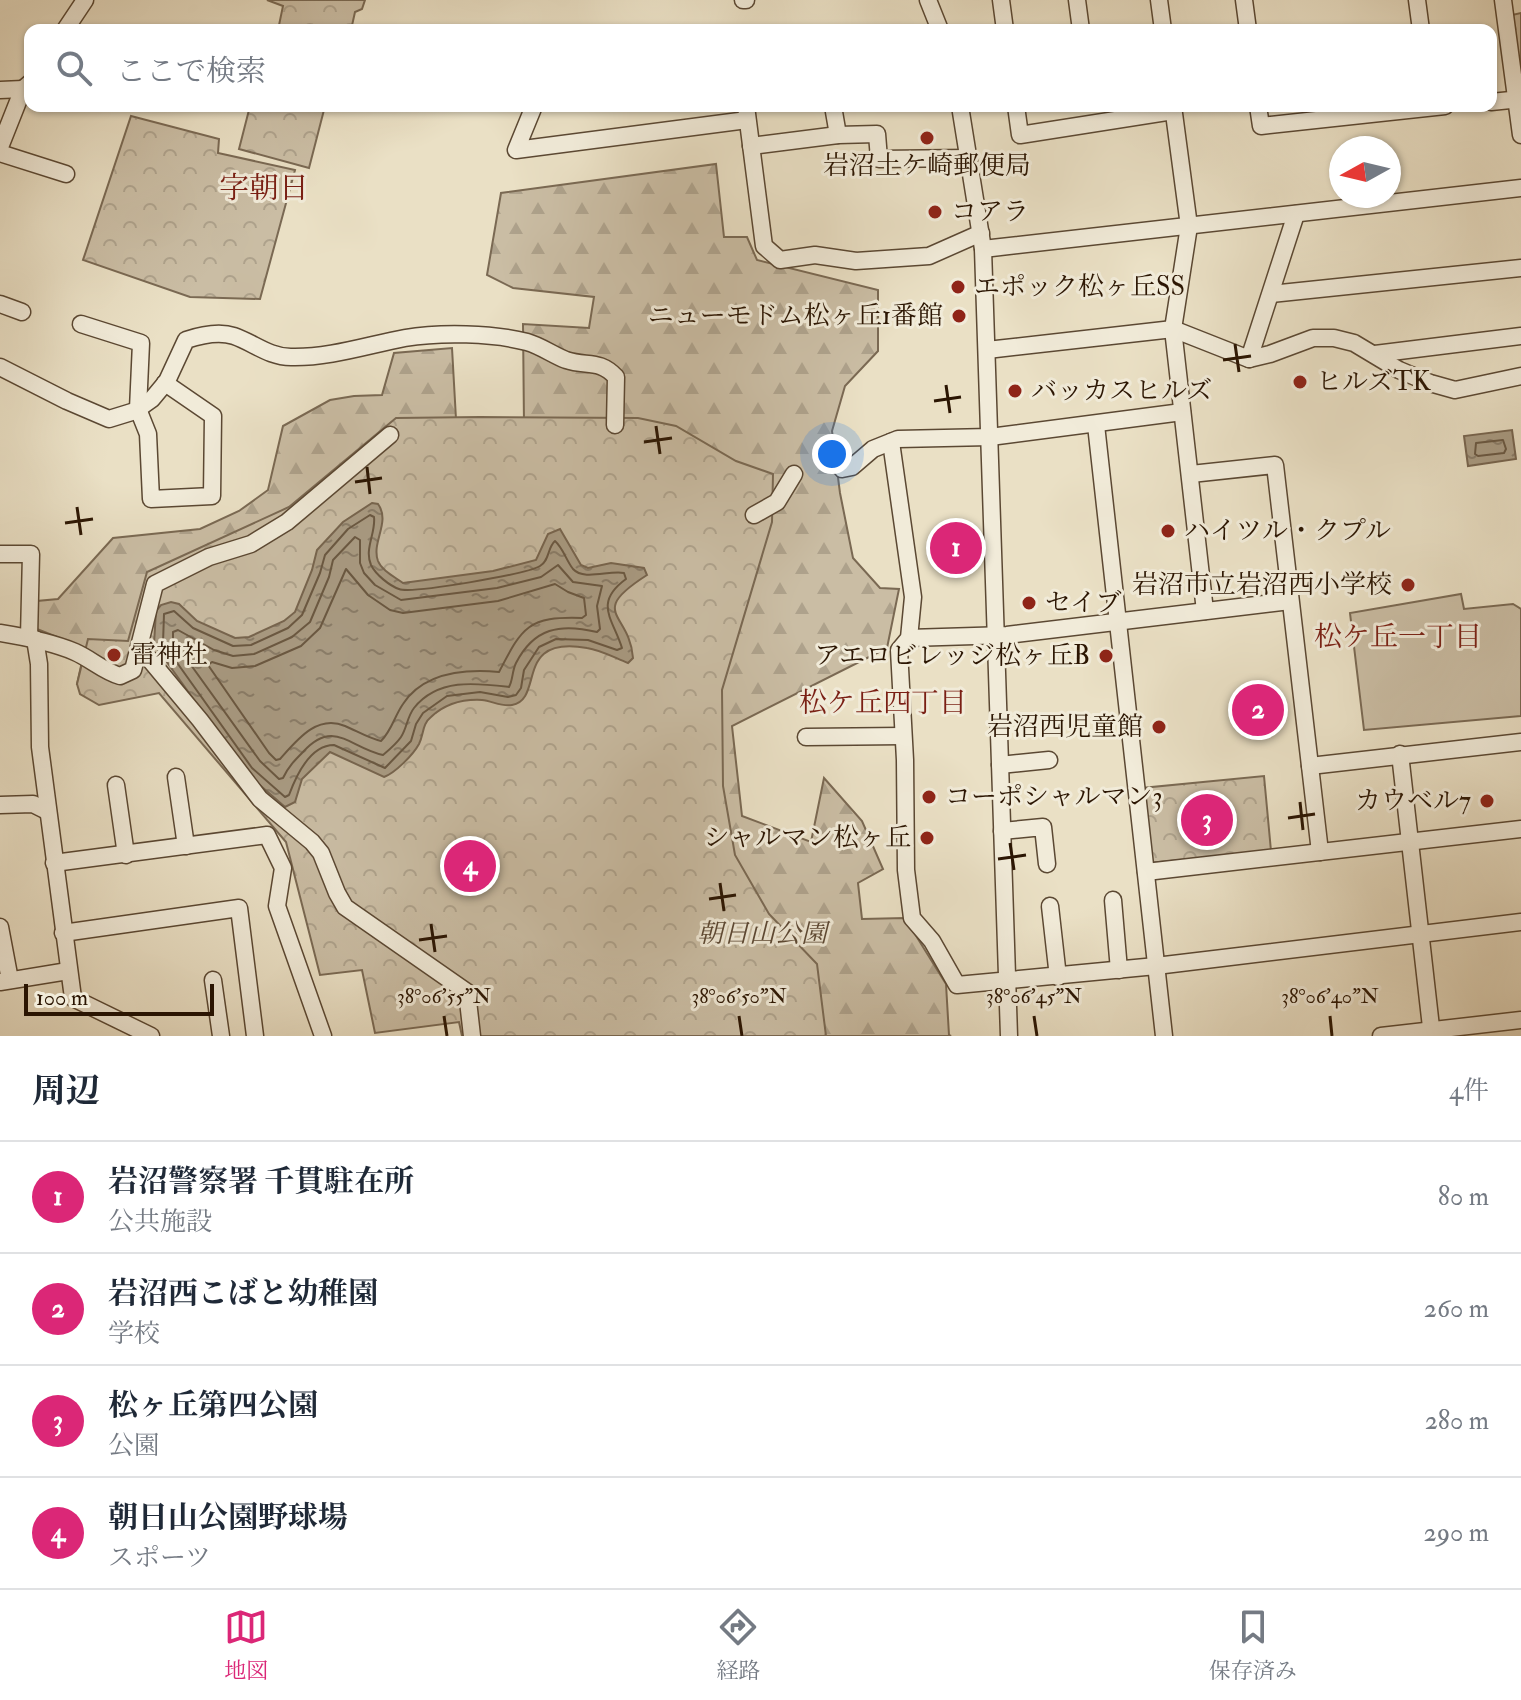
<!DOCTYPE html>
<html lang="ja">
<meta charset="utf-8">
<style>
:root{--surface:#fff;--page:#f6f6f7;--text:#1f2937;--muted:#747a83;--line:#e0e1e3;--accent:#db2777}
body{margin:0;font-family:"IM FELL Double Pica","Noto Serif JP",serif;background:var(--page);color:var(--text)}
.compass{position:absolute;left:1329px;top:136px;width:72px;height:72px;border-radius:50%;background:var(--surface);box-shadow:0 2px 6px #0004;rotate:262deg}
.scale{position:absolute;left:24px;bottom:20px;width:190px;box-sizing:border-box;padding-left:8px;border:4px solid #2b1502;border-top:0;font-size:22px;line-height:28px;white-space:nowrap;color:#2b1502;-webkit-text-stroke:6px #f1ebd9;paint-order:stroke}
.you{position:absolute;left:832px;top:454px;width:28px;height:28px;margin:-20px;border:6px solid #fff;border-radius:50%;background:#1a73e8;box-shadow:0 0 0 12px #1a73e833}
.badge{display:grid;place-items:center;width:52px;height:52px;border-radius:50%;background:var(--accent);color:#fff;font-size:26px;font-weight:700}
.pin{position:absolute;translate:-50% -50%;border:4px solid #fff;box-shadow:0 2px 8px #0006}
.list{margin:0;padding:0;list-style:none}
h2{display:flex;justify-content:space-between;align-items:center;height:104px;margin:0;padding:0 32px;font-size:34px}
h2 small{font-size:26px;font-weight:400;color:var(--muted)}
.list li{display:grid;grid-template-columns:52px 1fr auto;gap:24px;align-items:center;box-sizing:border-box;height:112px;padding:0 32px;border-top:2px solid var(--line)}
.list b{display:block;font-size:30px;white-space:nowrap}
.list p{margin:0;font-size:26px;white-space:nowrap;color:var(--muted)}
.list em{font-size:26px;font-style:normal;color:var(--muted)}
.icon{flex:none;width:44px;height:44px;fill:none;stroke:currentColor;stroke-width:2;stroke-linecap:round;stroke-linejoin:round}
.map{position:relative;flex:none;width:1521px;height:1036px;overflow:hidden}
.search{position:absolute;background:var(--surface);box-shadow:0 2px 6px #0004;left:24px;right:24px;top:24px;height:88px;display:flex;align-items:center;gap:20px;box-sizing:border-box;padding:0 28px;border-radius:16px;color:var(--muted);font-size:30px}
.sheet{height:552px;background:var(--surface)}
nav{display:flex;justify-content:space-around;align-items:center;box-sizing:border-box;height:112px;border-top:2px solid var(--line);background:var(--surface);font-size:22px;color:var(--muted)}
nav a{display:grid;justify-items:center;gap:4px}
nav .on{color:var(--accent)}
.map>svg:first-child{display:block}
</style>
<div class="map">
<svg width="1521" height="1036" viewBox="0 0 1521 1036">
<defs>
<pattern id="forest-firs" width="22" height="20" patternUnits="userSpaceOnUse" patternTransform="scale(2)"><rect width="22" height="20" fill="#cabda4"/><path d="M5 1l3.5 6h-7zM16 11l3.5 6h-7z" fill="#aea28c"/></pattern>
<pattern id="park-crowns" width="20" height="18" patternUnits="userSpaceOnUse" patternTransform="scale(2)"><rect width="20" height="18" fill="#cabda4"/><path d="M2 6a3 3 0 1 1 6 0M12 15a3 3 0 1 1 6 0" fill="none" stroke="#aea28c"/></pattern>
<pattern id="water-ripples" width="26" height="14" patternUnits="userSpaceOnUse" patternTransform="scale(2)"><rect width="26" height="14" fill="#a99b83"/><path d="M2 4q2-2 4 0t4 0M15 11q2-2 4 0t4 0" fill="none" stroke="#8a7d69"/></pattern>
</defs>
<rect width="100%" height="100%" fill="#eae0c5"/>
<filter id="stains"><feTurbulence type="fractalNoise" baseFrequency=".0025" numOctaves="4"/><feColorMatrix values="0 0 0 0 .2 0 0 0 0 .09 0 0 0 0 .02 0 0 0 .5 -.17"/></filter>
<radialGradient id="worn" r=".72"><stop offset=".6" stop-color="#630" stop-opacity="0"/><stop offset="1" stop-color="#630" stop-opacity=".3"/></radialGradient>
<!-- grass -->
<path fill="#cabda4" stroke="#7a6953" stroke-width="2" d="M1461,594l3,15 49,-5 8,5v107l-157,14 -14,-117z"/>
<!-- forest -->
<g fill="url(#forest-firs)" stroke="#7a6953" stroke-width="2">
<path d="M716,164l8,73h23l10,23 121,30v61l-33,35 -13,45 8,62 13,65 27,30 19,1 -12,59 -155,78 10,90 69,26 13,-64 38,43 21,48 -25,14 4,36 43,-1 41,66 3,51 2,1h-472l45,-612 -1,-100 66,4 5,-31 -81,-9 -26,-13 14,-82z"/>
<path d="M452,348l4,71 -338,277 -41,-12 8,-36 -48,-19v-28l21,-2 55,-61 87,-9 39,-18 29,-21 15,-64 47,-26 24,-4 28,-1 12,-42z"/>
</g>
<!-- park -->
<g fill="url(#park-crowns)" stroke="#7a6953" stroke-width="2">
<path d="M267,0h98l-3,9 -7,3 -4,18h-73l5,-24z"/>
<path d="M1521,13v61l-9,-59z"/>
<path d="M250,106h75l-16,62 -70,-19z"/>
<path d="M131,116l88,23 -1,14 77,17 -35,129 -70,-2 -107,-37z"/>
<path d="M480,417l158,1 38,8 60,35 37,13 -1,48 -50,168 1,96 12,69 34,59 48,50 9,72h-364l-3,-14 -84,11 -13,-63 -42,5 -34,-133 -127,-149 -60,12 -19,-11 -3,-10 11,-45 40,2 19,-69 142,-65 107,-89z"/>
<path d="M1264,776l7,75 -122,12 -7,-75z"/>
</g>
<!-- water -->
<g fill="url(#water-ripples)" stroke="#77654f" stroke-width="2">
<path d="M1512,430l4,29 -48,7 -4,-30z"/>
<path d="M372,503l6,1c13,18 -7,38 0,57 4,10 17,16 25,22l90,-12 43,-11 12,-26 12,-5 21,36 7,3 23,-5 33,5 3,7c-61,39 -17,37 -14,83l-5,5c-13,-5 -27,-13 -41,-15 -74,-13 -42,51 -75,57 -10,2 -20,-4 -30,-5 -18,-1 -37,4 -51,17 -9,7 -7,17 -12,27 -6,11 -24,29 -35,33l-54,-25 -28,27 -7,23 -10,5 -38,-33 -93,-130 2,-33 5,-6 10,-3 8,2 18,17 38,17 14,-1 35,-16 11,-9 17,-42 5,-20 26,-28z"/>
</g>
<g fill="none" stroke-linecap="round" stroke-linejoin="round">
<!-- shore -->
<g stroke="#6a5842" stroke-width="2">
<path d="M1503,440l3,9 -2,4 -26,3 -3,-2 1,-11z"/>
<path d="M370,515l4,2c2,16 -10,32 -3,48 5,10 19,21 28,24 13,5 128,-15 141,-23 10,-6 7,-18 15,-25 8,7 11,19 18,28 11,12 36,1 51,4l2,6c-33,24 -13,40 -4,69l-5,2 -29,-10 -32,-1 -17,8 -15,23 -3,18 -5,7 -8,2 -28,-5 -33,4 -24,17 -7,11 -5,17 -26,27 -51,-23c-24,0 -38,31 -45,50l-4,2 -33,-29 -89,-125 1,-29 10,-3 19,17 40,18 18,-1 37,-17 14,-13 18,-42 5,-18 23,-26z"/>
<path d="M355,537l5,3v23l4,10 11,12 26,15 96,-12 44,-11 17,-12 15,17 29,4 -5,20 3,23 -3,3c-37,-9 -63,-4 -81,31 -4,8 -3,17 -7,24 -33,-4 -71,-9 -95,21 -7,9 -7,20 -13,29 -4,6 -12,13 -18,18 -33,-7 -49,-37 -80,-3 -8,8 -15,15 -20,26l-4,1 -19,-18 -87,-121v-8l5,-2 36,20 19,6 21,-2 38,-17 18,-15 19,-45 4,-17z"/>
<path d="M346,569l22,26 22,15 13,3 95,-12 57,-17 13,8 16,6 2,17 -4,3c-55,-2 -60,10 -83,54 -34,-3 -75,0 -96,32 -9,13 -11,26 -22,37 -13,-3 -24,-10 -36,-15 -28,-12 -48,14 -65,33l-4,1 -7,-7 -61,-88 4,-3 20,6 23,-2 46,-20 19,-18z"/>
</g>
<!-- minor casing -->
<g stroke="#5b4833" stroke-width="19">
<g id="minor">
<path d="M743,0h3"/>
<path d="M928,0l12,30"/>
<path d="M1001,0l4,30"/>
<path d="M1077,0l4,30"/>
<path d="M1159,0l4,30"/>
<path d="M1244,0l4,30"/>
<path d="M1417,0l4,30"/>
<path d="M1503,0l18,135"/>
<path d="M65,30l20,-30"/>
<path d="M0,90l23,-1"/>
<path d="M1491,102l30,-3"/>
<path d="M534,106l-18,44 231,-30"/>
<path d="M746,106l18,140 16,14 35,-5 41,6 73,-5 52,-23"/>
<path d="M833,106l5,29"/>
<path d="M960,106l23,143 26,787"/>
<path d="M1016,106l4,29 153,-24"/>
<path d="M1173,106l16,120 -16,103 32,282"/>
<path d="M1258,106l3,20 184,-20"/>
<path d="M751,146l87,-11 39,-1 2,25 90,-1"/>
<path d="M0,147l23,-58 7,-6"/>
<path d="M0,153l66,21"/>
<path d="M983,249l538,-61"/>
<path d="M1271,294l250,-26"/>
<path d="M0,304l22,8"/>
<path d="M81,324l60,19 -3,66 10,25 3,65 61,-3 1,-80 -48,-33"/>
<path d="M987,350l186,-21 76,30 21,-5 43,-16h21l20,5 45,27 31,13 25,7 66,-14"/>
<path d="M1375,354l146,-18"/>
<path d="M1249,359l47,-145"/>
<path d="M0,367l67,34 42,18 26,-8 17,-12 15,-18 19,-41c15,-5 33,-9 48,-4 20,7 35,21 57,21 38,1 77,-12 114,-19 35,-6 88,-5 122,4 14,4 26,13 39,18 21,7 33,-1 50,17l-1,48"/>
<path d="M1096,425l68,611"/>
<path d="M891,442l22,155 -4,41 -10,12 6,110 1,110 6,48 20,23 25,44 199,-19 365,-44"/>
<path d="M842,469l10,-2 21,-18 25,-10 92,-2 192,-25"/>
<path d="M1191,474l84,-9 45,387"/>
<path d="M754,515l23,-13 17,-28"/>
<path d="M0,554h31l-2,83"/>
<path d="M0,633c25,4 51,9 75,19 16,7 28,19 45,24l13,-6 22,-86 54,-27 42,-13 36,-22 103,-87"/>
<path d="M909,638l98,-3 283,-34"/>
<path d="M35,639l4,25 1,83 33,251 78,38"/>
<path d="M140,648l60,72 60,79 52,43 9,11 16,40 8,14 122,85 5,44"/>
<path d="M806,737l97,-1"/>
<path d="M1400,754l32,282"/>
<path d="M1000,765l49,-5"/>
<path d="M1310,766l211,-24"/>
<path d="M176,777l10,69"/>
<path d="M116,785l10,70"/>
<path d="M0,805l33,-1 14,7"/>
<path d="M1002,831l41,-4 4,37"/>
<path d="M54,863l213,-28 16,33 -6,38 46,130"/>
<path d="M1146,872l375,-43"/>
<path d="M1113,900l6,70"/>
<path d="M1050,906l8,71"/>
<path d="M0,927l10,53"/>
<path d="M63,933l176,-25 16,128"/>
<path d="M213,980l8,56"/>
<path d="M0,982l68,-11"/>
<path d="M1381,1036l140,-16"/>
</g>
</g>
<!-- minor -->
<use href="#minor" stroke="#f1ebd9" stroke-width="16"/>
</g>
<!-- ticks -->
<path fill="none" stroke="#2b1502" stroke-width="3" d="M1235,344l4,28M1223,360l28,-4M946,385l4,28M934,401l27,-4M656,426l4,28M644,442l28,-4M367,467l3,27M355,482l27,-4M77,507l4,28M65,523l28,-4M1300,802l3,28M1288,818l27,-4M1010,843l4,27M998,859l28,-4M720,883l4,28M709,899l27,-4M431,924l4,28M419,940l28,-4M444,1016l3,20M739,1016l3,20M1034,1016l3,20M1330,1016l2,20"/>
<!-- markers -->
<g fill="#8f2418" stroke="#f1ebd9" stroke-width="3">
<circle cx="927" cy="138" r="8"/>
<circle cx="935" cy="212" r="8"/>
<circle cx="958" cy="287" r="8"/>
<circle cx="959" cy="316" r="8"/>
<circle cx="1300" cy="382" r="8"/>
<circle cx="1015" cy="391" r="8"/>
<circle cx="1168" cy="531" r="8"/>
<circle cx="1408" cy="585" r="8"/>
<circle cx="1029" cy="603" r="8"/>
<circle cx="114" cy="655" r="8"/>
<circle cx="1106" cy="656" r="8"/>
<circle cx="1159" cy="727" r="8"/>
<circle cx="929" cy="797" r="8"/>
<circle cx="1487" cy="801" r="8"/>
<circle cx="927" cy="838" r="8"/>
</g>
<g text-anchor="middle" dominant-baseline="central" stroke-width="6" stroke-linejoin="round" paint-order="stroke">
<!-- poi labels -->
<g font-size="26" fill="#2b1502" stroke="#f1ebd9" text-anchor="start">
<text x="927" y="166" text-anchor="middle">岩沼土ケ崎郵便局</text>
<text x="951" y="212">コアラ</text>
<text x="974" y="287">エポック松ヶ丘SS</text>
<text x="943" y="316" text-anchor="end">ニューモドム松ヶ丘1番館</text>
<text x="1316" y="382">ヒルズTK</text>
<text x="1031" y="391">バッカスヒルズ</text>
<text x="1184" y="531">ハイツル・クプル</text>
<text x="1392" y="585" text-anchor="end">岩沼市立岩沼西小学校</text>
<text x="1045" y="603">セイブ</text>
<text x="130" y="655">雷神社</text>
<text x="1090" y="656" text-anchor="end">アエロビレッジ松ヶ丘B</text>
<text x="1143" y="727" text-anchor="end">岩沼西児童館</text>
<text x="945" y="797">コーポシャルマン3</text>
<text x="1471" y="801" text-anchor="end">カウベル7</text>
<text x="911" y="838" text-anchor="end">シャルマン松ヶ丘</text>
</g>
<!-- park labels -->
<g font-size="26" font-style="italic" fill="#5b4733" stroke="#f1ebd9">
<text x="762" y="934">朝日山公園</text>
</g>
<!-- neighbourhood labels -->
<g font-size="28" fill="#7a1f14" stroke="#f1ebd9">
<text x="1398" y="637">松ケ丘一丁目</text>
<text x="883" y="703">松ケ丘四丁目</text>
</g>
<!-- quarter labels -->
<g font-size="30" fill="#7a1f14" stroke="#f1ebd9">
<text x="264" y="188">字朝日</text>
</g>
</g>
<g font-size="20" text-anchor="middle" fill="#2b1502" stroke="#f1ebd9" stroke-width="6" stroke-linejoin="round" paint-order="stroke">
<text x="444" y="1003">38°06'55"N</text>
<text x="739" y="1003">38°06'50"N</text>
<text x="1034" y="1003">38°06'45"N</text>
<text x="1330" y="1003">38°06'40"N</text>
</g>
<rect width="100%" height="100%" filter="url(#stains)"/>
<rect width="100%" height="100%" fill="url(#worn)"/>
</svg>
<svg class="compass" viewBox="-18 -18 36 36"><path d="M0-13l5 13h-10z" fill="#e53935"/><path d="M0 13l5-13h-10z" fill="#747a83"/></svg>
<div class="scale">100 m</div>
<div class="you"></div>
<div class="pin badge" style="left:956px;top:548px">1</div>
<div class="pin badge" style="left:1258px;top:710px">2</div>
<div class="pin badge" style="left:1207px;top:820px">3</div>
<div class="pin badge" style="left:470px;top:866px">4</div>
<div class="search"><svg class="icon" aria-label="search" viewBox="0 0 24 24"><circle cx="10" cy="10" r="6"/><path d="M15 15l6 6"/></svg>ここで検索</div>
</div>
<section class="sheet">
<h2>周辺<small>4件</small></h2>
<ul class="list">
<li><span class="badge">1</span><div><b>岩沼警察署 千貫駐在所</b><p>公共施設</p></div><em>80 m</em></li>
<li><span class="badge">2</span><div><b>岩沼西こばと幼稚園</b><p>学校</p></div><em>260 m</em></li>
<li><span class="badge">3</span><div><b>松ヶ丘第四公園</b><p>公園</p></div><em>280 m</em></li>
<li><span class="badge">4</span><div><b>朝日山公園野球場</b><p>スポーツ</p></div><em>290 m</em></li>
</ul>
</section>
<nav>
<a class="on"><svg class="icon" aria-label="map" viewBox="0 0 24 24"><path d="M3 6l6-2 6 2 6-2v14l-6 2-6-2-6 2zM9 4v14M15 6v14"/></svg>地図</a>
<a><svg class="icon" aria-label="directions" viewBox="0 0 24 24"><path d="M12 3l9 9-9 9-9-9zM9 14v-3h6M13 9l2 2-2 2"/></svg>経路</a>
<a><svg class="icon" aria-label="saved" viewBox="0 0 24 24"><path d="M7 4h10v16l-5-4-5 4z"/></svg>保存済み</a>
</nav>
